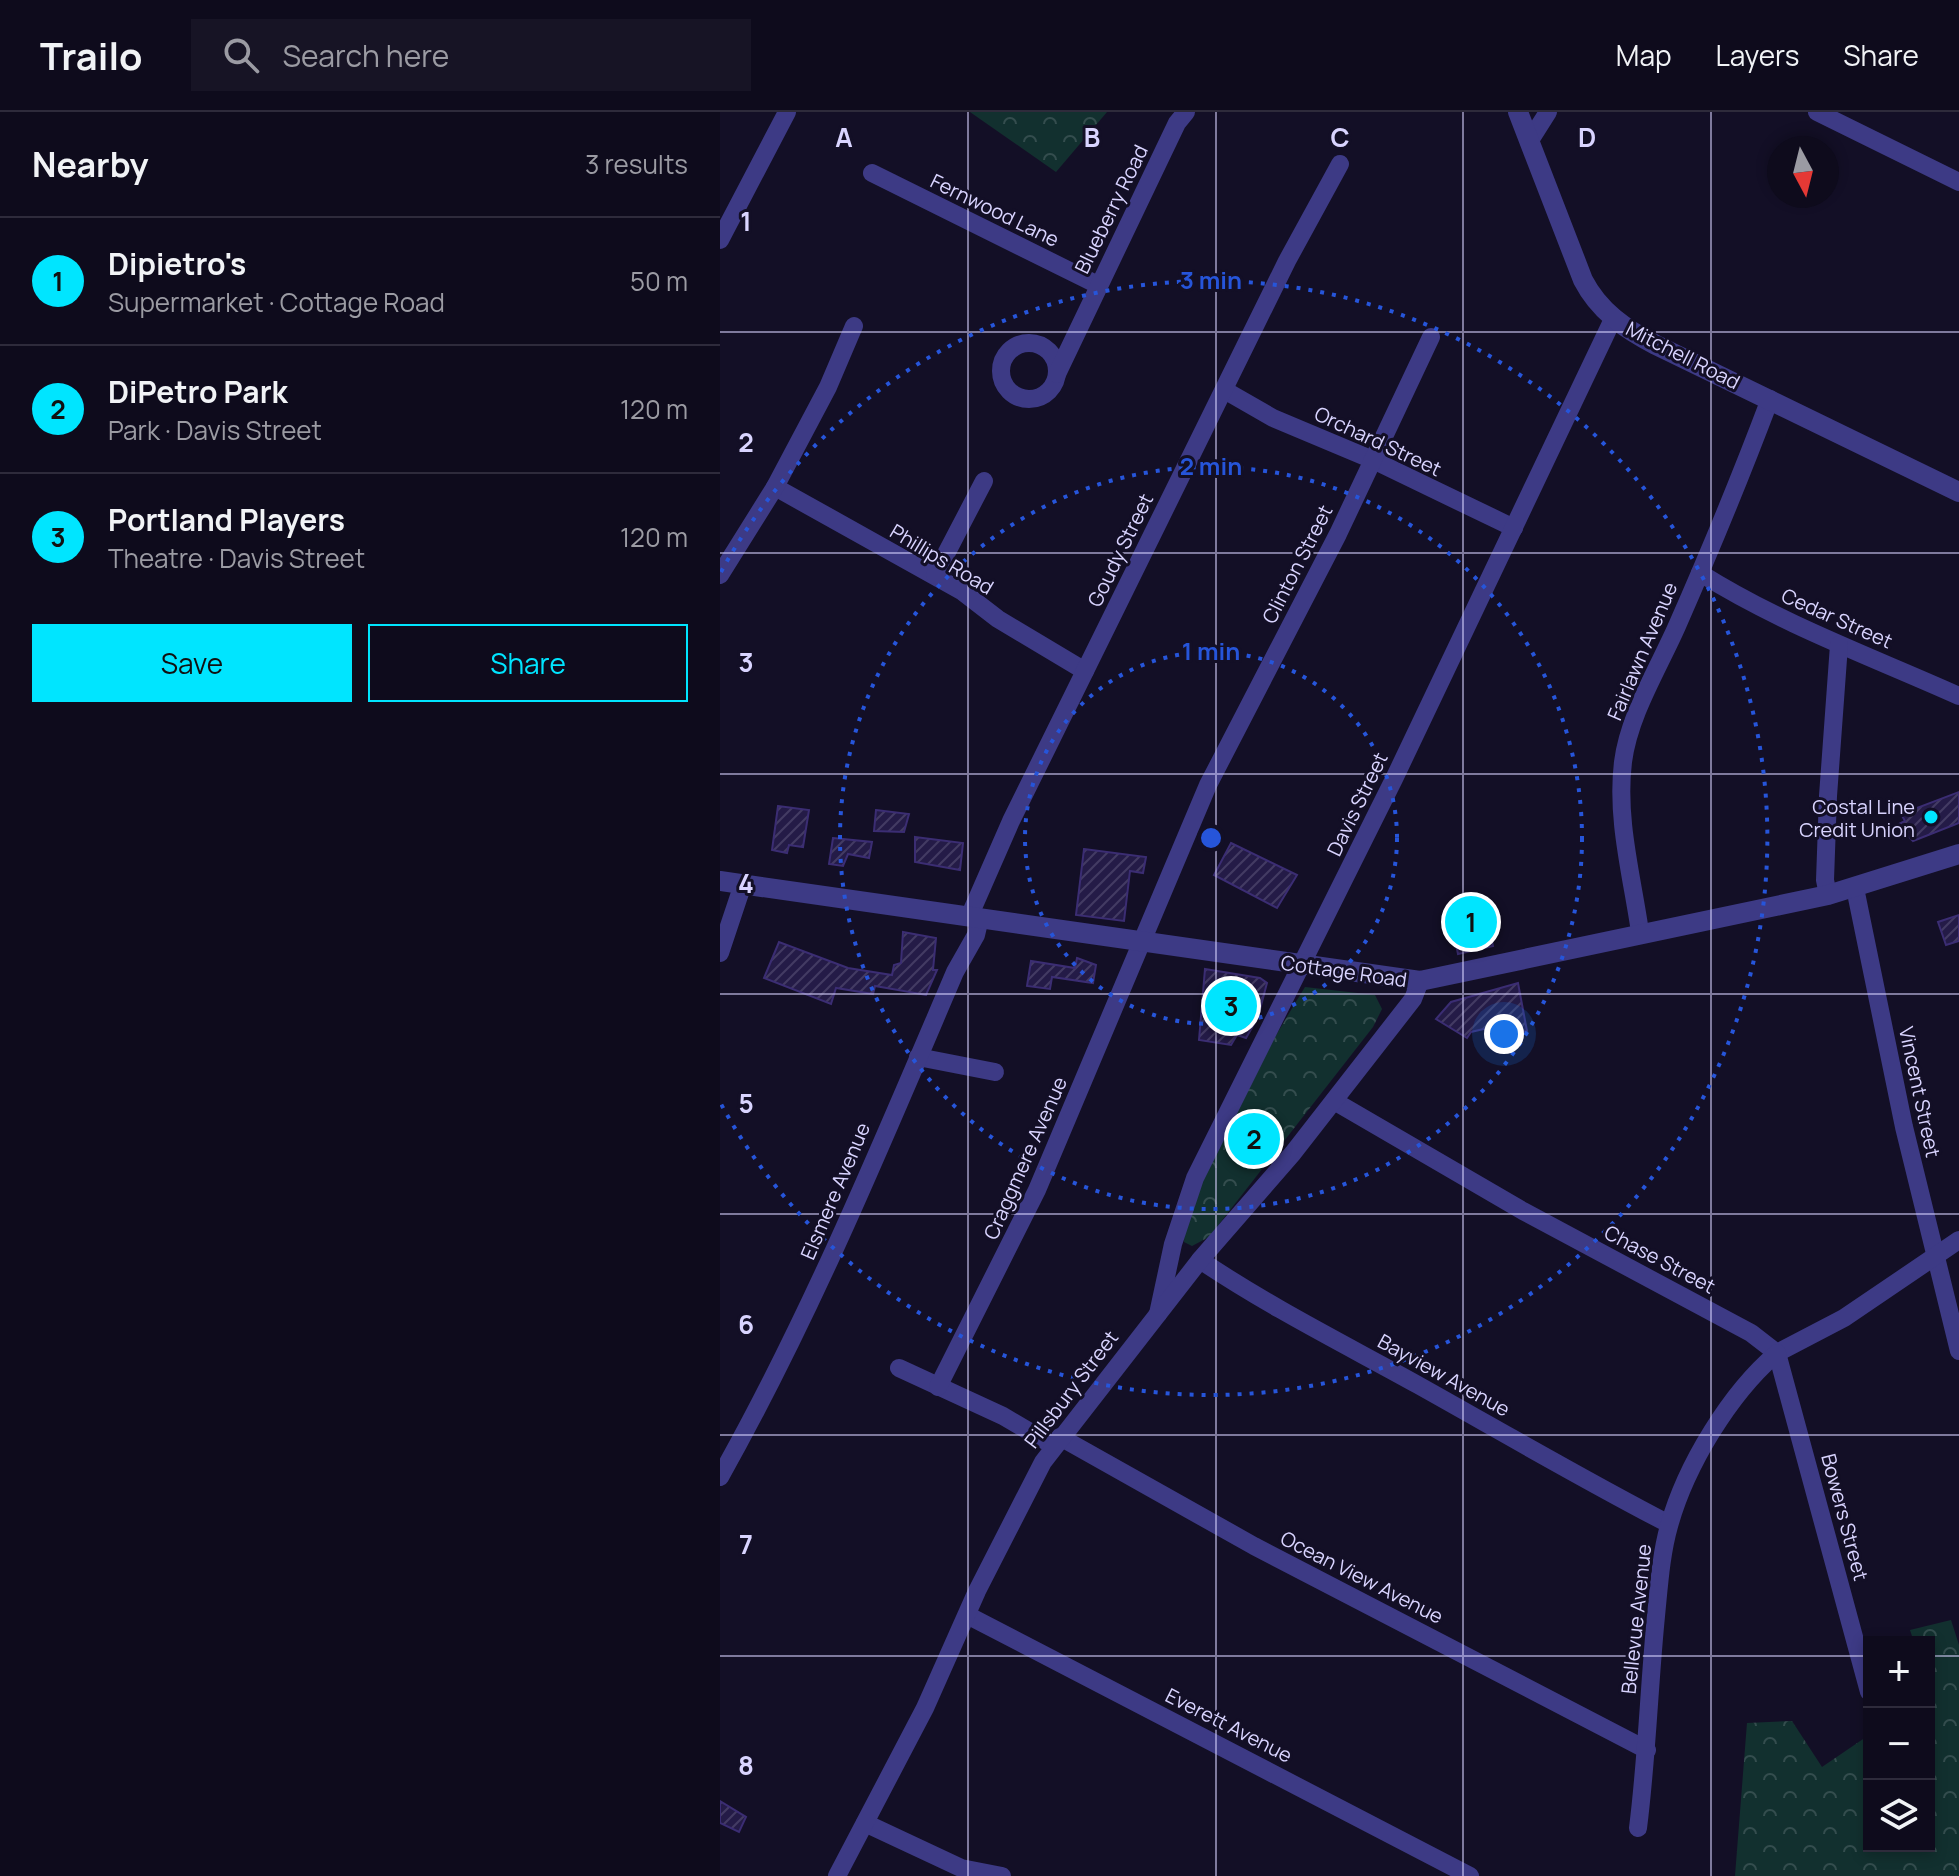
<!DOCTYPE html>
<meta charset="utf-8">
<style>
:root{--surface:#0e0b1c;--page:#171425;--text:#f1f3f6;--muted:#9b9ba3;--line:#2e2b3b;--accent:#00e5ff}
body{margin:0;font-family:Manrope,sans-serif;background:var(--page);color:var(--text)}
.controls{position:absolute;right:24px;bottom:24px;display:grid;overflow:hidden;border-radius:0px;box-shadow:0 4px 12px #0003}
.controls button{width:72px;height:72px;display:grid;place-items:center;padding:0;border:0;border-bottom:2px solid var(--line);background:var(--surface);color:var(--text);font:40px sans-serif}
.compass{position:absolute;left:1047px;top:24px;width:72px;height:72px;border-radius:50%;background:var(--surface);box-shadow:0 4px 12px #0003;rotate:173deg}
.you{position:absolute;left:784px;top:922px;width:28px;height:28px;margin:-20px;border:6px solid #fff;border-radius:50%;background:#1a73e8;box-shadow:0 0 0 12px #1a73e833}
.badge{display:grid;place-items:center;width:52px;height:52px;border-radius:50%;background:var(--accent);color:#111;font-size:26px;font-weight:700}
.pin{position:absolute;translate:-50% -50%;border:4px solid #fff;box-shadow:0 2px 8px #0006}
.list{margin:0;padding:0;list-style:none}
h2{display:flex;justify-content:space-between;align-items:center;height:104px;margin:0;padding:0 32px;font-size:34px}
h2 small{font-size:26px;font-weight:400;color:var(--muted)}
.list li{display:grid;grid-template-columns:52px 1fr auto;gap:24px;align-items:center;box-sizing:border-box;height:128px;padding:0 32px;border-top:2px solid var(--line)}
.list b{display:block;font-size:30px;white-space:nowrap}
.list p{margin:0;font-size:26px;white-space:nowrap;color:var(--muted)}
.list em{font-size:26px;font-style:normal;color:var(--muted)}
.actions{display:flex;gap:16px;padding:24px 32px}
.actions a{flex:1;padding:18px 0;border:2px solid var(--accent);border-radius:0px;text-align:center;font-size:28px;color:var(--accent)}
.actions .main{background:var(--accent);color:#111}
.icon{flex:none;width:44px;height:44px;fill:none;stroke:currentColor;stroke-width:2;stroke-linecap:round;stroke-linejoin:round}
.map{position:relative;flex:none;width:1239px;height:1764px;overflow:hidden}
header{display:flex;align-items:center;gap:48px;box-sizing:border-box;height:112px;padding:0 40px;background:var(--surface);border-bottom:2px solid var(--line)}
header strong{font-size:38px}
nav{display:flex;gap:44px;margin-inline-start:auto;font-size:28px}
.search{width:560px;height:72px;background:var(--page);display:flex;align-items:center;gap:20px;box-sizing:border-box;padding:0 28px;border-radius:0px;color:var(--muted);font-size:30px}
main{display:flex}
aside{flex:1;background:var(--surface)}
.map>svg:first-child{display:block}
</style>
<header>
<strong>Trailo</strong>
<div class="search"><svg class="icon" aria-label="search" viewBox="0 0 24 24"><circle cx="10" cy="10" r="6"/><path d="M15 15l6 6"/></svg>Search here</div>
<nav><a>Map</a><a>Layers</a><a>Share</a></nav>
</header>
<main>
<aside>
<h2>Nearby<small>3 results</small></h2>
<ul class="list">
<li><span class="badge">1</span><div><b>Dipietro's</b><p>Supermarket · Cottage Road</p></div><em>50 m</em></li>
<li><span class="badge">2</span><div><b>DiPetro Park</b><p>Park · Davis Street</p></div><em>120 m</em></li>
<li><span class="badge">3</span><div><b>Portland Players</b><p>Theatre · Davis Street</p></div><em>120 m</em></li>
</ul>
<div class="actions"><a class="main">Save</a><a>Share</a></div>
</aside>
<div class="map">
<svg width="1239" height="1764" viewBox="0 0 1239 1764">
<defs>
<pattern id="forest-crowns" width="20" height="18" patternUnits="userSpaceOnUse" patternTransform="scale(2)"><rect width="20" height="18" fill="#12302f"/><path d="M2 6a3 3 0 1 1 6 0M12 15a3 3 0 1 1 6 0" fill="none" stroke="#344d4e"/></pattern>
<pattern id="building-hatch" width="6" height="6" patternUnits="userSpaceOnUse" patternTransform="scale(2)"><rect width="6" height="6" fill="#241b47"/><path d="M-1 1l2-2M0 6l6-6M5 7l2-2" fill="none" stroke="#433b63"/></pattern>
</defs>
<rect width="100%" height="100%" fill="#130f26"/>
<!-- forest -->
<g fill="url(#forest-crowns)">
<path d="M250,0h137l-51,60z"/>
<path d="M585,875l70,8 7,14 -9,18 -164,210 -17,9 -8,-4c1,-57 88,-201 121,-255z"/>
<path d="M1231,1508l8,25v231h-224l12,-153 45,-2 30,46 47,-32v111h60v-204h-15l-4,-12z"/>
</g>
<!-- building -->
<g fill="url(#building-hatch)" stroke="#3b2d73" stroke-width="2">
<path d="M1239,680v31l-46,18 -6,-6 -4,3 -6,-13 8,-4 -4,-7z"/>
<path d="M58,694l31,4 -6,37 -14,-2 -2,8 -15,-3z"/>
<path d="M156,698l33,4 -5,18 -30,-1z"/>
<path d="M195,725l48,6 -3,27 -45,-8z"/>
<path d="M113,726l39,4 -3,16 -21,-4 -5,12 -14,-2z"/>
<path d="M511,731l66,32 -20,33 -63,-33z"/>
<path d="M364,737l62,8 -3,16 -13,-2 -6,50 -48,-6z"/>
<path d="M764,790l9,44 -35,8 -4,-19 2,-27z"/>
<path d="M1239,803v26l-13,4 -8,-23z"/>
<path d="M183,820l33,6 -3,32h4l-11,25 -51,-9 -2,8 -37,-6 -5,16 -67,-26 15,-36 69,26 44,7 2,-10 7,-2z"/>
<path d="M357,846l19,7 -3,18 -41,-6 -2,12 -23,-3 4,-25 44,7z"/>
<path d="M485,857l55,9 7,5 -9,34 -12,21 -9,-3 -6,10 -32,-5z"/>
<path d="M798,871l9,48 -20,4 -2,-11 -34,8 -4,6 -31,-19 15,-17z"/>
<path d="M0,1689l26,16 -7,15 -19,-9z"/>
</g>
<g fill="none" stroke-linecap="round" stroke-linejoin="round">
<!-- minor -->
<g stroke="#3d3a85" stroke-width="18">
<path d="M1097,0l142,70"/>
<path d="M809,30l19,-30"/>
<path d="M152,61l226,112"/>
<path d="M0,128l67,-128"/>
<circle cx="309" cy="259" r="28"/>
<path d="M337,262l120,-251 9,-11"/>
<path d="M506,279l47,27 100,42 141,68"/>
<path d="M55,375l188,105 35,27 87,52"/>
<path d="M980,461c81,51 172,84 259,123"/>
<path d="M0,463l55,-88 53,-100 26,-61"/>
<path d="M215,463l49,-94"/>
<path d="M1135,776l49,239 55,224"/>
<path d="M1108,783l-3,-15 3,-84 11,-151"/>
<path d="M249,805l42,-96 146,-296 130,-264 53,-97"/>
<path d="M920,820c-8,-56 -24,-113 -17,-170 6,-47 35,-93 54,-136 33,-75 64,-150 93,-227"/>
<path d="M0,841l23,-69"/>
<path d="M198,945l77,15"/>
<path d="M614,989l189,110 228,122 26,20 67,-35 115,-78"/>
<path d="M480,1148c70,47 144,84 218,125 84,47 166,95 251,139"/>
<path d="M438,1202l15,-70 22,-66 199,-399 219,-460"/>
<path d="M179,1256l104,48 51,30"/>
<path d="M218,1275l99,-197 171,-405 130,-251 93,-197"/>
<path d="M340,1325l194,109 393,204"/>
<path d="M0,1365c91,-162 162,-334 235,-505l21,-37 4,-17"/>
<path d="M247,1503l503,261"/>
<path d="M145,1711l96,45 41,8"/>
<path d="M918,1716c9,-71 11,-141 18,-212 3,-30 5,-62 13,-90 17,-61 61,-133 108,-173l92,339"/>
<path d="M117,1764l88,-168 52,-117 66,-129 157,-202 93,-107 120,-154 7,-18"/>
</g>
<!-- tertiary -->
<g stroke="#3d3a85" stroke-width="20">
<path d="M798,0l65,168c16,31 42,49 73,65l303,147"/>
<path d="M0,769l700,100 408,-86 131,-41"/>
</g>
</g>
<!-- grid -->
<path fill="none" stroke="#d9d4ff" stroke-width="2" stroke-opacity="0.55" d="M248,0v1764M496,0v1764M743,0v1764M991,0v1764M0,220h1239M0,441h1239M0,662h1239M0,882h1239M0,1102h1239M0,1323h1239M0,1544h1149M1209,1544h30"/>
<!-- distance rings -->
<g fill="none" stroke="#2655da" stroke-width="4" stroke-dasharray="4 8">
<circle cx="491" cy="726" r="186"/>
<circle cx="491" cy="726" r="371"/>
<path d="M1 460A557 557 0 1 1 1 992"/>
</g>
<!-- markers -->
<circle fill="#00e5ff" stroke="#130f26" stroke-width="3" cx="1211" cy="705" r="8"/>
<g text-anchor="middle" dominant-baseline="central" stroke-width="6" stroke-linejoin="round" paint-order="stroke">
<!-- street labels -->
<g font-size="20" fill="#d9d4ff" stroke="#130f26">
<text transform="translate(391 97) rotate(-64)">Blueberry Road</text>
<text transform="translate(275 98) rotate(26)">Fernwood Lane</text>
<text transform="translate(963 243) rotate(27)">Mitchell Road</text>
<text transform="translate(658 329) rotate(25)">Orchard Street</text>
<text transform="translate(400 438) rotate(-64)">Goudy Street</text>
<text transform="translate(222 447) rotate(31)">Phillips Road</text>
<text transform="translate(577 452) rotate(-63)">Clinton Street</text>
<text transform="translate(1117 506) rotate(24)">Cedar Street</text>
<text transform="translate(922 539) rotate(-67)">Fairlawn Avenue</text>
<text transform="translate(637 692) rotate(-64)">Davis Street</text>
<text transform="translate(624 859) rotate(8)">Cottage Road</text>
<text transform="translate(1200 980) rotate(78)">Vincent Street</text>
<text transform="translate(305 1046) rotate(-66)">Craggmere Avenue</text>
<text transform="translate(115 1079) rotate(-67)">Elsmere Avenue</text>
<text transform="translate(940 1147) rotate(28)">Chase Street</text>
<text transform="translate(724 1263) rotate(29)">Bayview Avenue</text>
<text transform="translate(351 1277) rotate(-53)">Pillsbury Street</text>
<text transform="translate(1125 1405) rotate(75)">Bowers Street</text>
<text transform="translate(642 1465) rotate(27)">Ocean View Avenue</text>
<text transform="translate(916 1507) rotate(-84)">Bellevue Avenue</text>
<text transform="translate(509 1613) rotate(27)">Everett Avenue</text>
</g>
<!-- poi labels -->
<g font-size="20" fill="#d9d4ff" stroke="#130f26" text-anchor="end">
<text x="1195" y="694">Costal Line<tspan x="1195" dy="23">Credit Union</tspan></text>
</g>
</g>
<g font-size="26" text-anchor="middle" font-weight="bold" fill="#d9d4ff" stroke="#130f26" stroke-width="6" stroke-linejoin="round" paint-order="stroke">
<text x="124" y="35">A</text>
<text x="372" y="35">B</text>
<text x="620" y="35">C</text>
<text x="867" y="35">D</text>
<text x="26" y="119">1</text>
<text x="26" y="340">2</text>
<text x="26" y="560">3</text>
<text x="26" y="781">4</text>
<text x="26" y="1001">5</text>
<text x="26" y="1222">6</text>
<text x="26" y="1442">7</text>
<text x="26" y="1663">8</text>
</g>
<circle cx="491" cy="726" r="12" fill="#2655da" stroke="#130f26" stroke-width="4"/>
<g font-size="24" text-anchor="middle" font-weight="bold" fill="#2655da" stroke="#130f26" stroke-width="6" stroke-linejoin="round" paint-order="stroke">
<text x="491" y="177">3 min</text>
<text x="491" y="363">2 min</text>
<text x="491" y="548">1 min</text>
</g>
</svg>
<div class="controls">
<button>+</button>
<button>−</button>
<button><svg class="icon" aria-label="layers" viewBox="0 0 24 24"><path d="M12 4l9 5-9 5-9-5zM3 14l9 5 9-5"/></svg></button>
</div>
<svg class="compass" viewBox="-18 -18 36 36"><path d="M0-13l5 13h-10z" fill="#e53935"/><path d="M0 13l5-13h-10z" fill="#9b9ba3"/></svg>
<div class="you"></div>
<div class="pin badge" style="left:751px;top:810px">1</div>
<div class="pin badge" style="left:534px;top:1027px">2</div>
<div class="pin badge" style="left:511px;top:894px">3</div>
</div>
</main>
